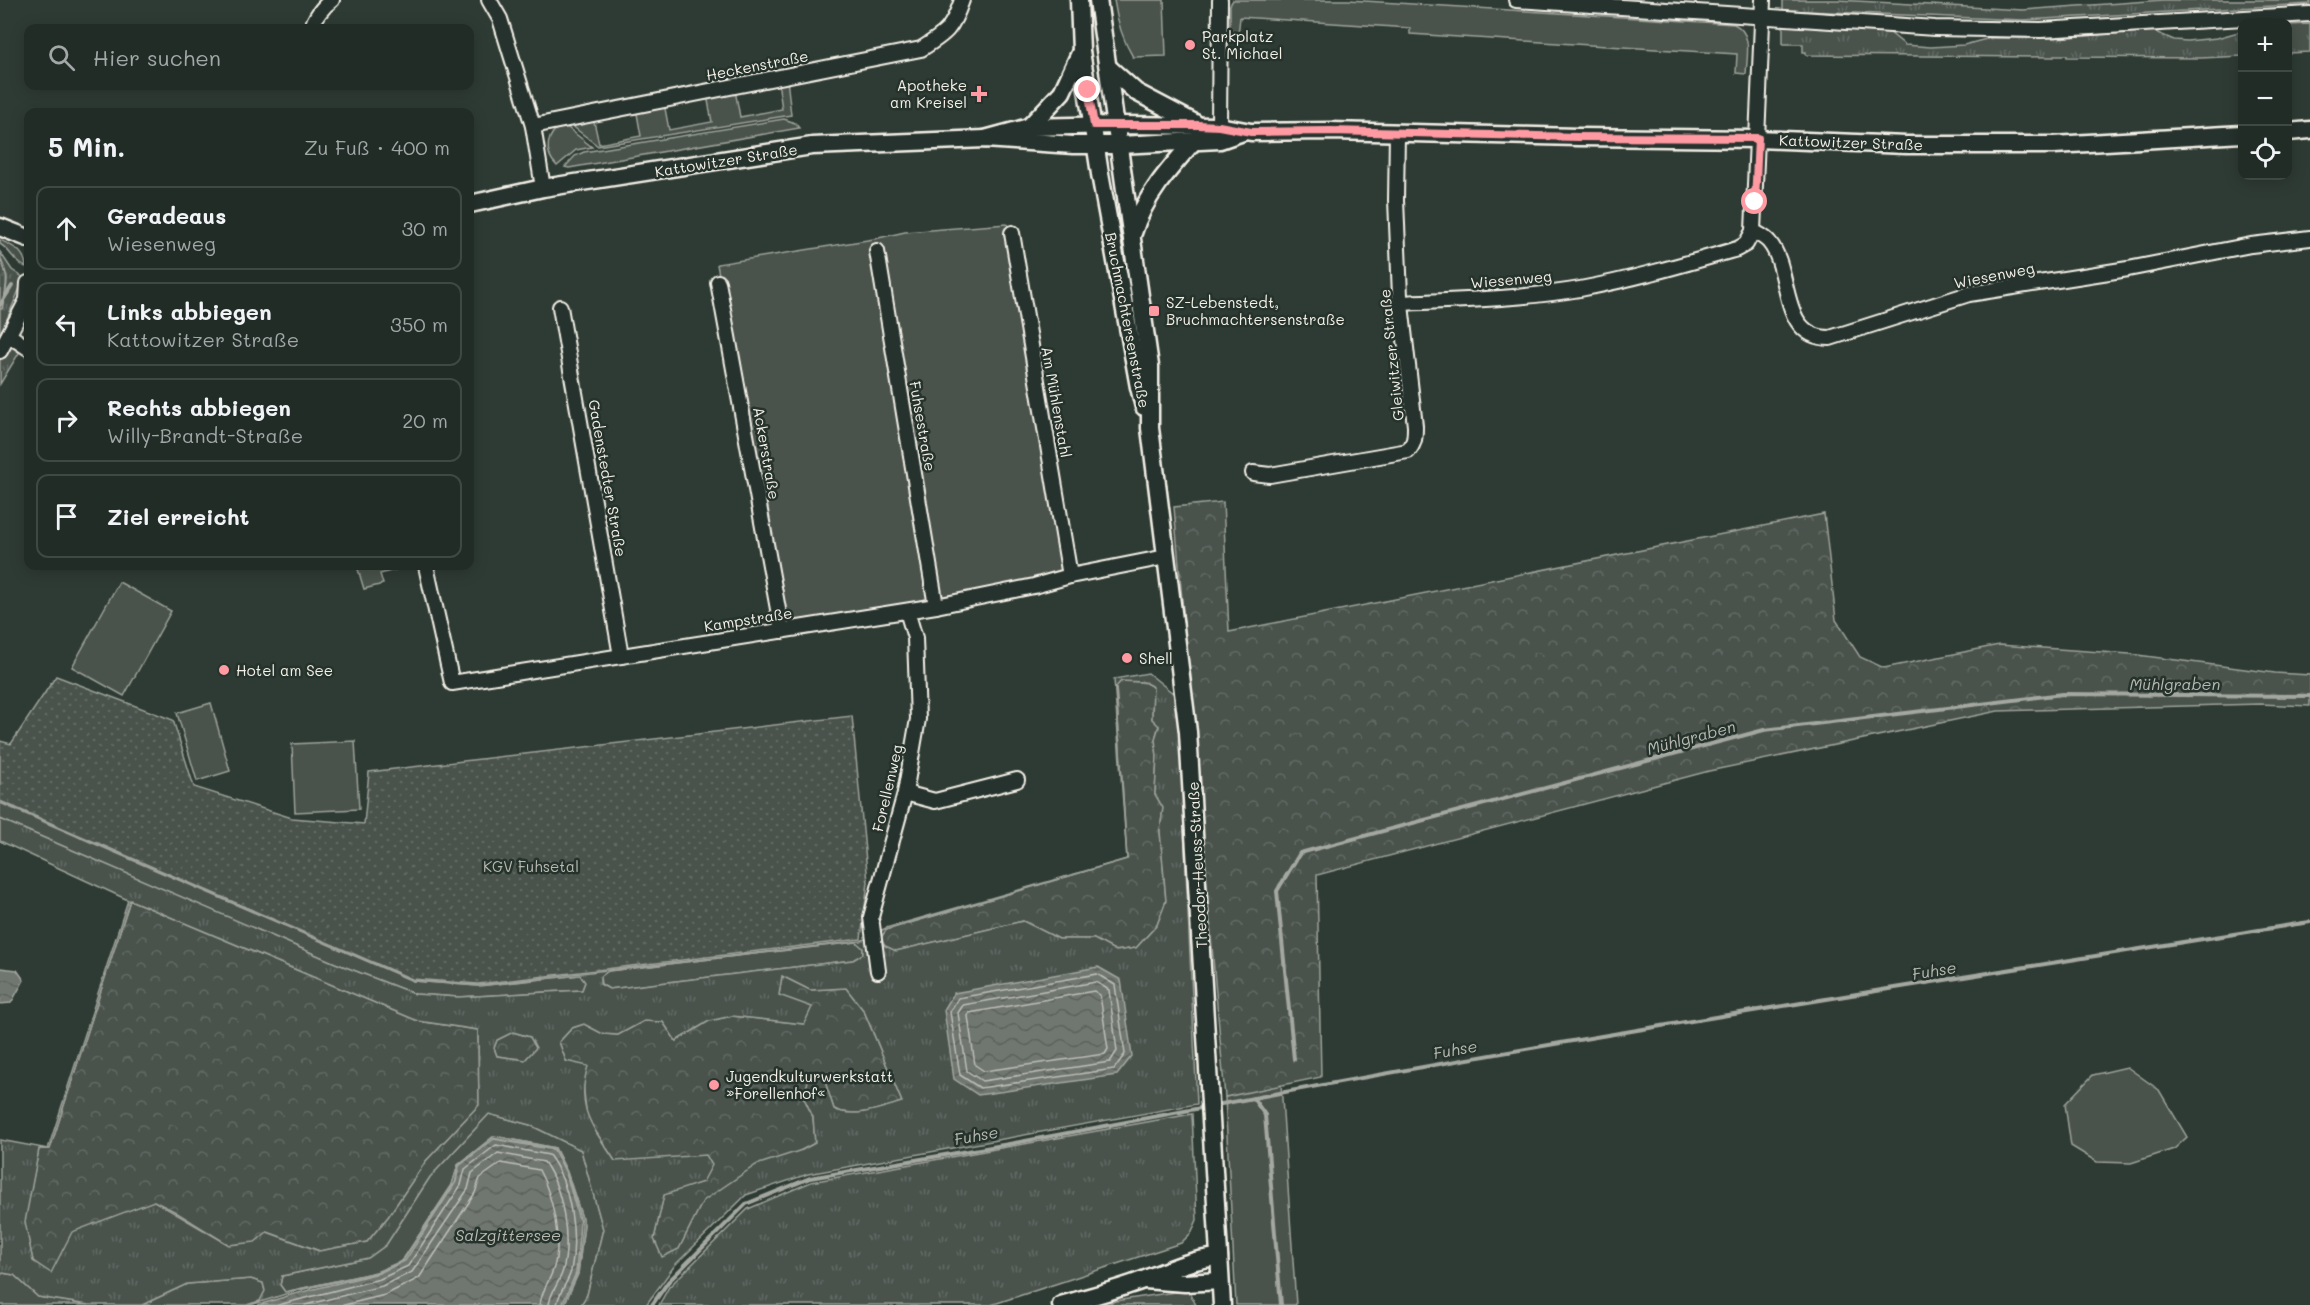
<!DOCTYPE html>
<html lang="de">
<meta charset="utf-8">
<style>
:root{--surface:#222c27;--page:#2a342f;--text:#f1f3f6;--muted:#a2a7a7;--line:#3f4844}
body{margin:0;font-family:Mali,sans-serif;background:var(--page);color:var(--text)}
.controls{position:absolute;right:18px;top:18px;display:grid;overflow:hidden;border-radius:12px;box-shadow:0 3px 15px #0003}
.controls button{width:54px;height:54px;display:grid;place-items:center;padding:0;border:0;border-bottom:2px solid var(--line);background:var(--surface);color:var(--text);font:30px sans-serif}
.stop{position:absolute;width:18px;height:18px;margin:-14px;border:4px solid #ff9aa2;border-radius:50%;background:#fff}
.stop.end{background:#ff9aa2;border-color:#fff;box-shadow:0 2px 6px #0008}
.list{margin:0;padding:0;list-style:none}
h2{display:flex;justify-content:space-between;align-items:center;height:78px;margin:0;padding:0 24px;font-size:26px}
h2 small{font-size:20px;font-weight:400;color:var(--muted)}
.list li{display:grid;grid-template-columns:39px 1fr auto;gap:18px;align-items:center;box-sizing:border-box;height:84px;margin:0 12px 12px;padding:0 12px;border:2px solid var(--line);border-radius:12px}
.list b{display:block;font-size:22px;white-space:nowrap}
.list p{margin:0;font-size:20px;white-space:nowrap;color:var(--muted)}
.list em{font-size:20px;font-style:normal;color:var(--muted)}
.icon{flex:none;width:33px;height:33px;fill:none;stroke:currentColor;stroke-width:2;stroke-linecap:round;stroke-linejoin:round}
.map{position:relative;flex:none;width:2310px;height:1305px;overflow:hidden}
.search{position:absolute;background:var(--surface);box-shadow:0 3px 15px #0003;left:24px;top:24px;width:450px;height:66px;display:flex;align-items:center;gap:15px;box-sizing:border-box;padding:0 21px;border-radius:12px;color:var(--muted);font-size:22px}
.panel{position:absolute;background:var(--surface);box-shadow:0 3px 15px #0003;left:24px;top:108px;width:450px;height:462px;border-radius:12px}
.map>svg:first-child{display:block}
</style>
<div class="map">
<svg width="2310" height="1305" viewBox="0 0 2310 1305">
<defs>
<pattern id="forest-crowns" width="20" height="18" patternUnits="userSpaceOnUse" patternTransform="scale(1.5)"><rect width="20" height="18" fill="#48524c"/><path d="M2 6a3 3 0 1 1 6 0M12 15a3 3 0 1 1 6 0" fill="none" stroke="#636b66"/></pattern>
<pattern id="park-tufts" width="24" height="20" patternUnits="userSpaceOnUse" patternTransform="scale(1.5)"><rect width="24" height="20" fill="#48524c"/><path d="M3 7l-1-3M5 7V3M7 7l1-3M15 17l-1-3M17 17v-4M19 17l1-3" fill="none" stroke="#636b66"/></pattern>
<pattern id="garden-dots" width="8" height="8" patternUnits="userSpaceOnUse" patternTransform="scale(1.5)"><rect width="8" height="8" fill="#48524c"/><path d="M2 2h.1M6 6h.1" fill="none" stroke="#636b66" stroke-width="1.8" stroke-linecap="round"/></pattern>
<pattern id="water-waves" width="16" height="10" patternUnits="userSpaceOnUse" patternTransform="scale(1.5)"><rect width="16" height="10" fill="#6f7770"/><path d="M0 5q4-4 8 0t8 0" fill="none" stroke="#5c605b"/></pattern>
</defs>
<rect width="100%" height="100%" fill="#2e3b34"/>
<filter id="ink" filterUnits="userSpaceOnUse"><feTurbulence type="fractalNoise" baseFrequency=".0167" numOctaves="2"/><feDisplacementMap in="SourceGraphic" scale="12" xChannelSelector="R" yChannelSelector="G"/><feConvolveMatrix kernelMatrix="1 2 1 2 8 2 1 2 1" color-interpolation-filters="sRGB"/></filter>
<g filter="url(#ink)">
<!-- grass -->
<g fill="#48524c" stroke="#9ea29a" stroke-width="1.5">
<path d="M1114,0h50l2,56 -33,1c-11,-18 -16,-36 -19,-57z"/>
<path d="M1233,0h115l386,24c19,9 13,31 12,50l-10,-1 1,-19 -327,-20v-6l-170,-11 -2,19h-8v-31z"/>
<path d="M787,79l4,36 -193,31 -31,-24 26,-5 6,27 42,-8 -5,-28 28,-5 5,27 43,-8 -5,-27 28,-5 5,27 42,-8 -4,-28z"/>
<path d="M784,119l11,4 4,5 -230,40 -4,-1 10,-11 9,-4z"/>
<path d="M563,124l29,23 -16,3 -19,16c-14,-14 -11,-32 6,-42z"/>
<path d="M1007,224l5,9 58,343 -288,55 -65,-367 157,-25 31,-7z"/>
<path d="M0,240c13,6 25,11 26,27 -13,-5 -15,-17 -26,-23z"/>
<path d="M357,566h48v1l-25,7 3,10 -19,5z"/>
<path d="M119,582l52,29 -47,85 -52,-29z"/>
<path d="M211,703l19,68 -33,10 -20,-68z"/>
<path d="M355,741l4,68 -64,3 -3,-68z"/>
<path d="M0,803l413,178 65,5 102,-11 5,7 -3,8 -124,7 -43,-3 -80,-31 -335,-144z"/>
<path d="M857,942l6,6v6l-10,6 -244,29 -8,-5 -1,-7 8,-6z"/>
<path d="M2127,1067l32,23 28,47 -13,12 -43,14 -34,-1 -26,-16 -6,-42 28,-29z"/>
<path d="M1281,1084l15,221h-60l-11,-208z"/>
<path d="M489,1114l41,11 51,25 22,79 -16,66 -6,10h-17l14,-31 6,-50 -17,-52 -12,-24 -61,-12 -36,29 -6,20 -50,76 -25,11 -92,20 -5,-7 2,-9 86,-18 18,-13 44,-68z"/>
<path d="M2,1273l12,2 24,22 51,8h-89v-29z"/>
<path d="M251,1279l12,4 2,8 -5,10 -13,4h-105l45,-21z"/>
<path d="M1188,1290l8,15h-91l10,-4z"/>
</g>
<!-- forest -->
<g fill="url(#forest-crowns)" stroke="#9ea29a" stroke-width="1.5">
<path d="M0,260c11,15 5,32 2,50l-2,-1z"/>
<path d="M1223,502l6,130 595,-118 12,106 24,37 24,11 115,-23 131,9 145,19 35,2v31l-50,-2 -262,7 -289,60 -392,104 4,202 -96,20 -51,-590z"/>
<path d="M1121,681l23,1 9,5 -1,32 7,6 -4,14 2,17 -2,38 8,14 -3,23 6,70 -9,24 -21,23 -20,3 -22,-12h-35l-36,-18 -127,30 -11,-5 -5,-7 6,-9 241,-71 -11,-173z"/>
<path d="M130,900l288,121 60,9 1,75 -53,56 -38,56 -21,25 -47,9 -52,-19 -13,11 -26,2 -55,-34 -20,-10 -103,73 -18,-13 -9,-39 15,-73h11z"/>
<path d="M782,976l28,14 36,-2 18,23 38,91c-20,6 -49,17 -68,7l-12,-36 -18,25 9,19 2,26 -112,58 -24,48 -17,9 -8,-19 10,-45 39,-12 -70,-21h-18l-28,-43 -4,-35 -17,-22 -7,-19 13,-14 12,-4 19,10 15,1 26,-14 19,1 13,19 33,-20 23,-5 72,8 -25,-29z"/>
<path d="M513,1032l17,5 6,11 -11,12 -28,-4 -3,-8 3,-8z"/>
</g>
<!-- park -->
<g fill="url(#park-tufts)" stroke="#9ea29a" stroke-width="1.5" fill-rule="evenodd">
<path d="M1783,0h54l186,10 140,-10h147v4l-287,16 -240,-10z"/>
<path d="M2310,24v28l-22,1v-28z"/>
<path d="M1787,25l102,7 16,13 26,2 33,-2 26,-7h64l99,-7 21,9 13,1 30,-3 25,-7v25l-41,2 -134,-1v-2h-13v2l-248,-2v-3h-3v-8h-20v-17z"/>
<path d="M0,252l12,18 12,8 -19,46 14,29 -19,31v-75h2c2,-9 5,-19 5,-29 0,-10 -7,-18 -7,-28z"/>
<path d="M1148,673l26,21 4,6 19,404 -389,70 -62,21 -71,70 -29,40h-65l6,-10 16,-66 -22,-79 -51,-25 -41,-11 -59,63 -44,68 -18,13 -86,18 -2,9 5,7 91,-20 26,-11 50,-76 6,-20 36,-29 61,12 12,24 17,52 -6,50 -14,31 13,-32 5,-49 -16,-52 -11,-23 -62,-11 -34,27 -4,18 -52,78 -26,12 -82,18 -44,14h-4l13,-4 5,-10 -2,-8 -12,-4 -64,5 -45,21h-53l-51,-8 -24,-22 -11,-2 -3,3v-136l48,9 80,-249 -128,-59v-22l335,144 80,31 43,3 124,-7 3,-8 -5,-7 -102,11 -65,-5 -413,-179 412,178 66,5 383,-44 25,-13 241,-69 -13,-180zM1121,681l23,1 9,5 -1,32 7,7 -4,13 2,17 -2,38 8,14 -3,23 6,70 -9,24 -21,23 -20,3 -22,-12h-35l-36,-18 -127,30 -11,-5 -5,-7 6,-9 241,-71 -11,-172zM130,900l288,121 60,9 1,75 -53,56 -38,56 -21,25 -48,9 -52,-19 -12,10 -26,3 -75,-44 -82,31 -21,41 -18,-12 -8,-39 14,-73h11zM856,942l7,6v6l-10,6 -244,29 -9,-5v-7l8,-6zM782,976l28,14 36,-2 18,23 38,91c-20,6 -49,17 -68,7l-12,-36 -12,-1 -6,26 9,19 2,26 -13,7 -46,15 -53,36 -24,48 -17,8 -8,-18 10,-44 39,-13 9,-17 -6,-10 -91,6c-22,-34 -40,-52 -27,-95l-22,-5 -7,-19 13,-14 12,-4 19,10 15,1 26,-14 19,1 13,19 33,-20 23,-5 72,8 8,-17 -33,-12zM513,1032l17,5 6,11 -11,12 -28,-4 -3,-8 3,-8z"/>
<path d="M1192,1114l5,106 -6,13 -10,10 -190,62h-332l10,-18 79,-78 63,-27z"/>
</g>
<!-- garden -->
<path fill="url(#garden-dots)" stroke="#9ea29a" stroke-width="1.5" d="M56,676l117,44 21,67 98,31 72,6 5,-52 483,-56 16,166 -7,57 -383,45 -66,-5 -412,-178v-60l11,3z"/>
<!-- water -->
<g fill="url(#water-waves)" stroke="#a4a8a0" stroke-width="1.5">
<path d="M1098,967l23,13 11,76 -15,19 -139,20 -24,-16 -10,-69 10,-17z"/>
<path d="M0,968l17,2 7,10 -13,23 -11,1z"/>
<path d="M494,1139l60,11 12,23 14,50 -4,50 -14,32h-304l36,-11 85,-21 26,-12 51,-79 3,-16z"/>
</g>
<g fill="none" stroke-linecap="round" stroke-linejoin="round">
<!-- shore -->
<g stroke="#bfc0b8" stroke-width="1.5">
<path d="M1097,974l18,11 10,69 -11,15 -134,19 -20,-13 -10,-63 8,-14z"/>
<path d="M1096,982l13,8 8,61 -7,11 -128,19 -15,-10 -9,-58 5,-8z"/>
<path d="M1094,991l6,4 8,54 -3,5 -121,17 -9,-6 -7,-49 1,-3z"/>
<path d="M278,1305l102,-26 28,-13 53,-81 4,-16 31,-24 53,10c22,29 29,81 22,116 -3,12 -13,22 -14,34"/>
<path d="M305,1305l77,-19 30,-14 56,-83 4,-16 26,-20 46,9c19,26 27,77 19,108 -3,12 -13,22 -14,35"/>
<path d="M344,1305l41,-10 34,-17 56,-85 5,-15 21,-15 38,7c14,26 24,72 14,100 -4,12 -12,22 -13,35"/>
</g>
<!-- stream -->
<g stroke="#a4a8a0" stroke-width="4">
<path d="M0,305l12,-19"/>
<path d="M1294,1059l-17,-168 23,-38 464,-123 299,-36 247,2"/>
<path d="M1253,1098l12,17 16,190"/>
<path d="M1216,1105c363,-69 729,-125 1094,-183"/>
<path d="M652,1305l16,-23 78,-78 64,-26 199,-34 197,-37"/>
</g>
<!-- minor casing -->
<g stroke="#f4f1e8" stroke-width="18">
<g id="minor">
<path d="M489,0l11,19 33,107 10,62"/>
<path d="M1516,0l419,28 106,2 269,-16"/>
<path d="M1763,0l-10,231c5,3 12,6 16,11 24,28 9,96 61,96l139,-44 159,-25 123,-24 59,-7"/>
<path d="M312,28c2,-10 11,-22 20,-28"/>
<path d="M533,126l388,-77c26,-16 31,-20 41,-49"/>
<path d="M1219,126l1,-126"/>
<path d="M1012,233l58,343"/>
<path d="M877,251l59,355"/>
<path d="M718,282l64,349"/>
<path d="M27,300l1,-17"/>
<path d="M1401,303c60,-3 120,-4 179,-14 54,-10 105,-25 157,-40l9,-5 7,-13"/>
<path d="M560,307l61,349"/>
<path d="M10,336l18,12"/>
<path d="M0,351l28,-53"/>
<path d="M1253,473l17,2 138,-24c7,-8 7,-15 7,-25l-15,-130 -4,-96 1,-67"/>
<path d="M426,566l26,117 484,-77 98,-20 36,-10 96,-19"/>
<path d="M905,793l30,8 82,-21"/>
<path d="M878,971l-7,-54 34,-124 13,-74 -3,-81 -8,-27"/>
</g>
</g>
<!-- tertiary casing -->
<g stroke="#f4f1e8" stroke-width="21">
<g id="tertiary">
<path d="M1079,0l2,51 19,123 39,213 5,20"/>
<path d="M1098,0l52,366v62l38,304 34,573"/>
<path d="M1108,67l28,25 59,31"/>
<path d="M1029,127l33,-35 19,-41"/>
<path d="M2288,132l22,-2"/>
<path d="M985,139l44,-12 88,-2 102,1 32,6 80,-1 247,6 180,2 148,6h148l188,-11"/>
<path d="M470,204l73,-16 269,-42 173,-7 88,6h46l101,-5 23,-8"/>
<path d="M0,227l28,11"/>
<path d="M1133,233c11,-36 36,-64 61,-92"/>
<path d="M1145,1280l40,3 35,-2"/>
<path d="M1061,1305c27,-8 56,-15 82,-25 25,-10 48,-21 76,-23"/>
</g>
</g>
<!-- minor -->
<use href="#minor" stroke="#26332d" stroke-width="14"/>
<!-- tertiary -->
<use href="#tertiary" stroke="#26332d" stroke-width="16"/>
</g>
</g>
<g fill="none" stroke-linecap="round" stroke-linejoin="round" filter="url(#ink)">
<!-- route -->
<path stroke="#ff9aa2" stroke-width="8" d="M1088,90l6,35h104l21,1 32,6 80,-1 247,6 180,1 -3,64"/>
</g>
<!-- markers -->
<g fill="#ff9aa2" stroke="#26332d" stroke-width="2">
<circle cx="1190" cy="45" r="6"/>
<path d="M976 85h6v6h6v6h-6v6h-6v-6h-6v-6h6z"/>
<rect x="1148" y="305" width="12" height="12" rx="3"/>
<circle cx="1127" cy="658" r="6"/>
<circle cx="224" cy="670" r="6"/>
<circle cx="714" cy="1085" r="6"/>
</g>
<g text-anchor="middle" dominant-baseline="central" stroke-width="5" stroke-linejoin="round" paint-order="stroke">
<!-- poi labels -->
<g font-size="15" fill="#f4f1e8" stroke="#26332d" text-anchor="start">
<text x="1202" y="36">Parkplatz<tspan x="1202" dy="17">St. Michael</tspan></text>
<text x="967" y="85" text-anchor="end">Apotheke<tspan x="967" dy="17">am Kreisel</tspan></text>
<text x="1166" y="302">SZ-Lebenstedt,<tspan x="1166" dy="17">Bruchmachtersenstraße</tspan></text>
<text x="1139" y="658">Shell</text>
<text x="236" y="670">Hotel am See</text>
<text x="726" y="1076">Jugendkulturwerkstatt<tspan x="726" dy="17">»Forellenhof«</tspan></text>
</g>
<!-- street labels -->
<g font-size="15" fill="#f4f1e8" stroke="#26332d">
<text transform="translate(757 65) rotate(-11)">Heckenstraße</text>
<text transform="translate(1851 142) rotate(2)">Kattowitzer Straße</text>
<text transform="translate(726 160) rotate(-9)">Kattowitzer Straße</text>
<text transform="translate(1994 275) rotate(-11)">Wiesenweg</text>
<text transform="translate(1511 279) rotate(-5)">Wiesenweg</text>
<text transform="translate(1128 320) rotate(79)">Bruchmachtersenstraße</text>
<text transform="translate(1391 355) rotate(-96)">Gleiwitzer Straße</text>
<text transform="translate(1057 402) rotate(80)">Am Mühlenstahl</text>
<text transform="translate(923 426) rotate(80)">Fuhsestraße</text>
<text transform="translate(767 453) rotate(80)">Ackerstraße</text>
<text transform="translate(608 478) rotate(80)">Gadenstedter Straße</text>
<text transform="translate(748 619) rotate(-9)">Kampstraße</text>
<text transform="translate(887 788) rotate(-77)">Forellenweg</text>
<text transform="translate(1197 865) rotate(-93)">Theodor-Heuss-Straße</text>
</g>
<!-- park labels -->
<g font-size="15" fill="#b8b9b1" stroke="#26332d">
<text x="531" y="866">KGV Fuhsetal</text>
</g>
<!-- water labels -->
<g font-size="16" font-style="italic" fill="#b8bab2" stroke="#26332d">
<text x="2175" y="683">Mühlgraben</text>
<text transform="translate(1691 737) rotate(-15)">Mühlgraben</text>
<text transform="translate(1934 970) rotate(-9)">Fuhse</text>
<text transform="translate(1455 1049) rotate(-10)">Fuhse</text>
<text transform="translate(976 1135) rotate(-10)">Fuhse</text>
<text x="508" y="1234">Salzgittersee</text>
</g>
</g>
</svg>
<div class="controls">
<button>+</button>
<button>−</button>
<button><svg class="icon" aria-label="locate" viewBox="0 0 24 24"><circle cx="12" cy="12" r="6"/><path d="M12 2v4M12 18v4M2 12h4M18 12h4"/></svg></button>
</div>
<div class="stop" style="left:1755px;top:202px"></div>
<div class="stop end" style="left:1088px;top:90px"></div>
<div class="search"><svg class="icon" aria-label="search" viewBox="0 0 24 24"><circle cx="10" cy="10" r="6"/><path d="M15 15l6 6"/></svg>Hier suchen</div>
<section class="panel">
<h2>5 Min.<small>Zu Fuß · 400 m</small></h2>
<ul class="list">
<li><svg class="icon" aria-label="ahead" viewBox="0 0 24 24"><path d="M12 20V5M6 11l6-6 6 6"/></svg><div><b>Geradeaus</b><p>Wiesenweg</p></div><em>30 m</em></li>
<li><svg class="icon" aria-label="left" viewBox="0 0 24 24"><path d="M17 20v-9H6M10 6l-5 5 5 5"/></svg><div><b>Links abbiegen</b><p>Kattowitzer Straße</p></div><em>350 m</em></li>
<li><svg class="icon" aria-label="right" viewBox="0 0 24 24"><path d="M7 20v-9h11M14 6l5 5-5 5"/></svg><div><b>Rechts abbiegen</b><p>Willy-Brandt-Straße</p></div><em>20 m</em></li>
<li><svg class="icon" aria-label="arrive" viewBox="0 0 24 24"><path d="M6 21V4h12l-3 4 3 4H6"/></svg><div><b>Ziel erreicht</b></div></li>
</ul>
</section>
</div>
